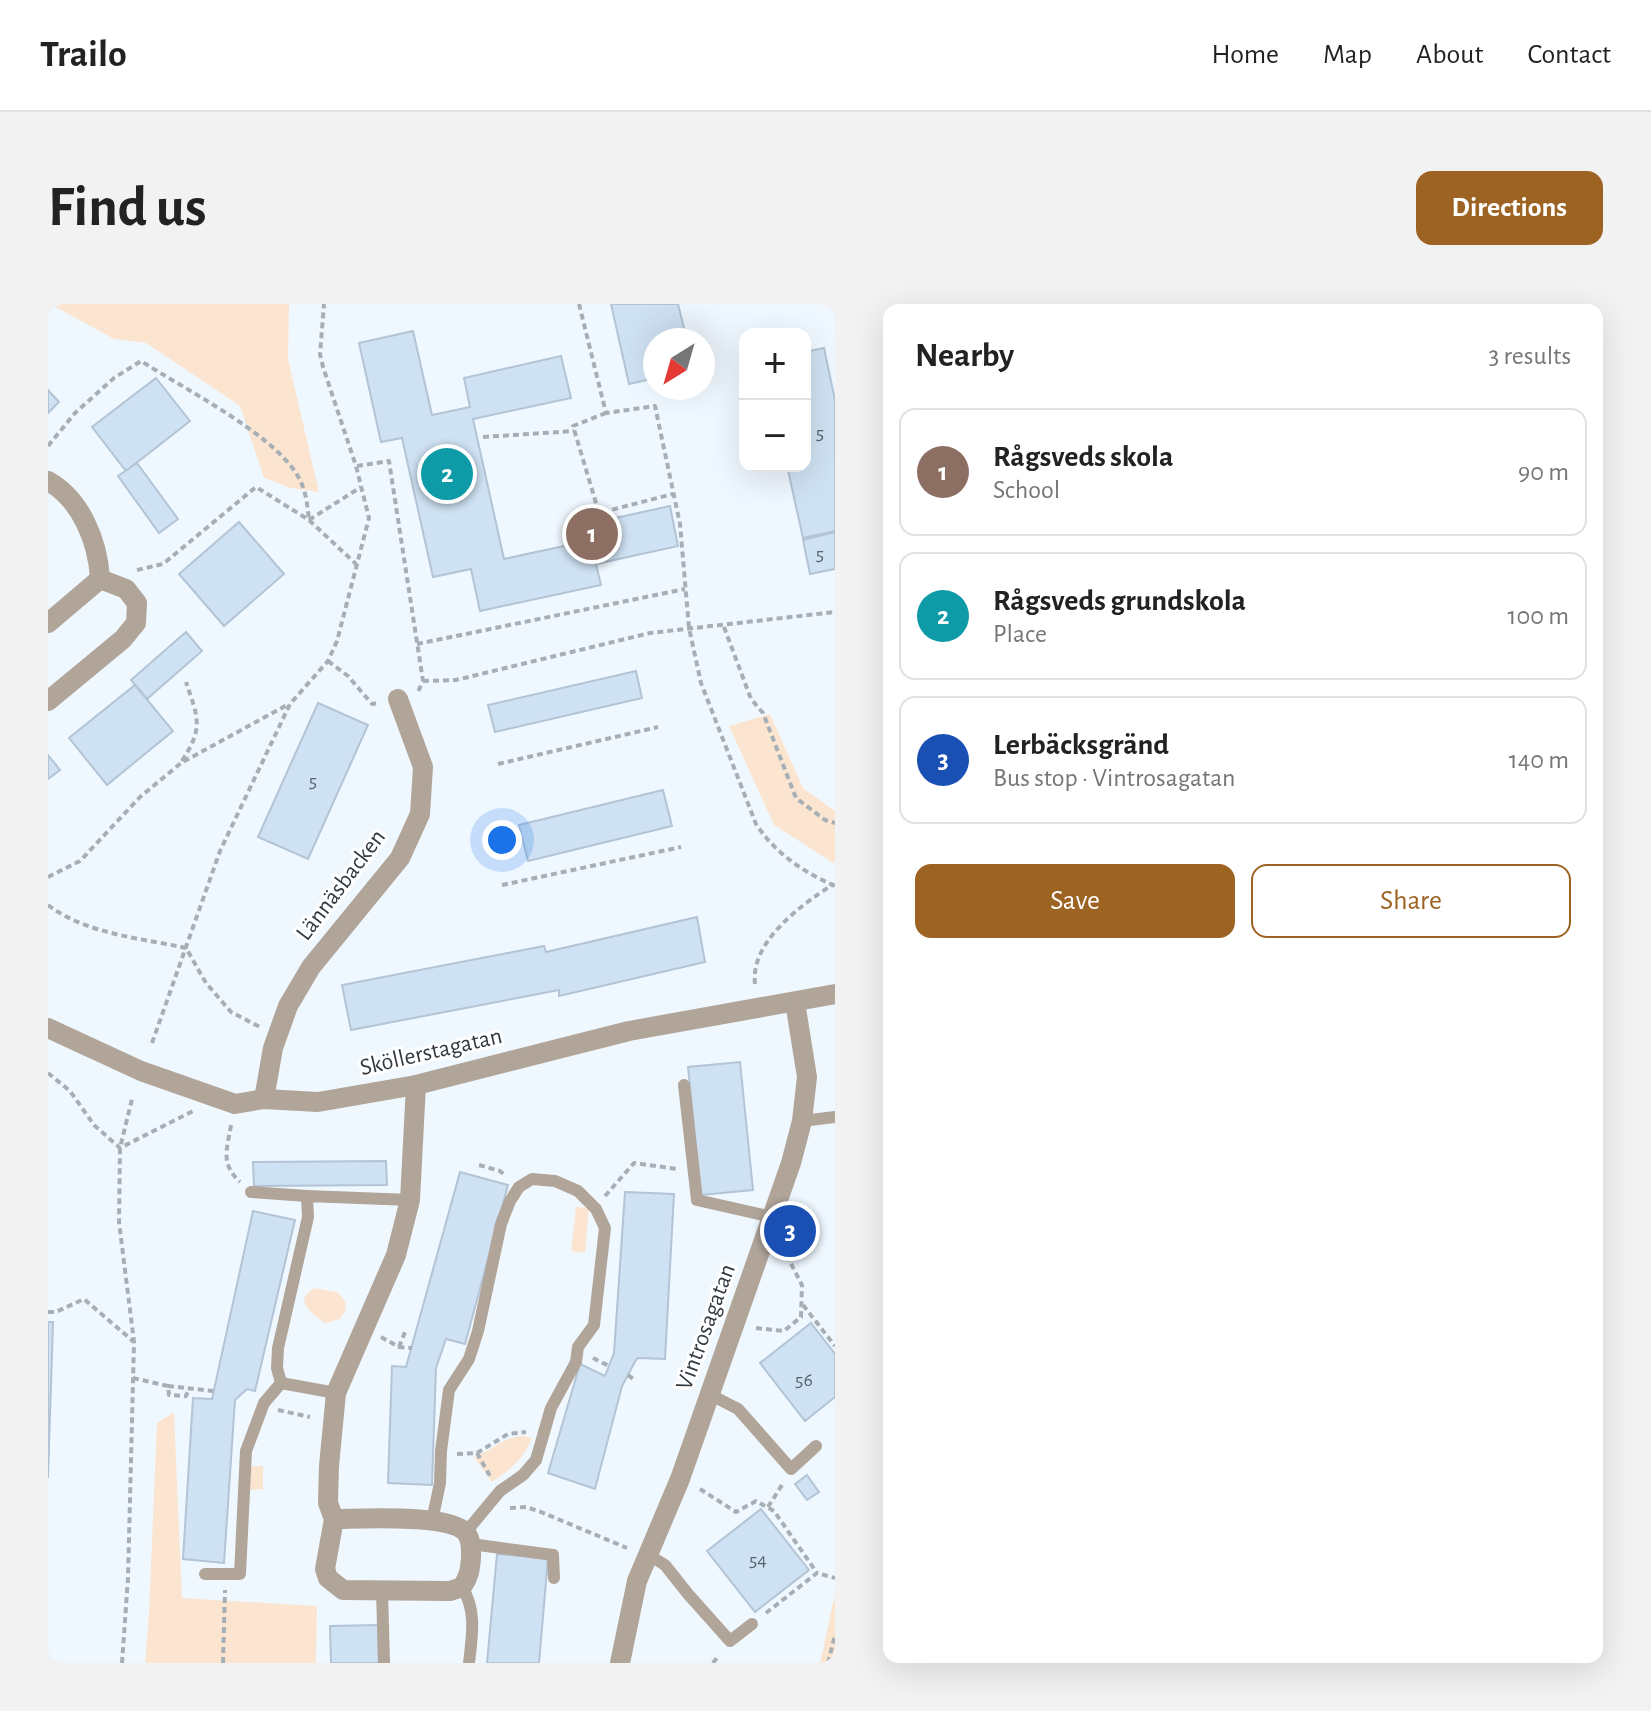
<!DOCTYPE html>
<meta charset="utf-8">
<style>
:root{--surface:#fff;--page:#f2f2f2;--text:#222;--muted:#767676;--line:#e0e0e0;--accent:#9d6322}
body{margin:0;font-family:"Alegreya Sans",sans-serif;background:var(--page);color:var(--text)}
.controls{position:absolute;right:24px;top:24px;display:grid;overflow:hidden;border-radius:16px;box-shadow:0 8px 32px #0002}
.controls button{width:72px;height:72px;display:grid;place-items:center;padding:0;border:0;border-bottom:2px solid var(--line);background:var(--surface);color:var(--text);font:40px sans-serif}
.compass{position:absolute;left:595px;top:24px;width:72px;height:72px;border-radius:50%;background:var(--surface);box-shadow:0 8px 32px #0002;rotate:217deg}
.you{position:absolute;left:454px;top:536px;width:28px;height:28px;margin:-20px;border:6px solid #fff;border-radius:50%;background:#1a73e8;box-shadow:0 0 0 12px #1a73e833}
.badge{display:grid;place-items:center;width:52px;height:52px;border-radius:50%;background:var(--accent);color:#fff;font-size:26px;font-weight:700}
.pin{position:absolute;translate:-50% -50%;border:4px solid #fff;box-shadow:0 2px 8px #0006}
.list{margin:0;padding:0;list-style:none}
h2{display:flex;justify-content:space-between;align-items:center;height:104px;margin:0;padding:0 32px;font-size:34px}
h2 small{font-size:26px;font-weight:400;color:var(--muted)}
.list li{display:grid;grid-template-columns:52px 1fr auto;gap:24px;align-items:center;box-sizing:border-box;height:128px;margin:0 16px 16px;padding:0 16px;border:2px solid var(--line);border-radius:16px}
.list b{display:block;font-size:30px;white-space:nowrap}
.list p{margin:0;font-size:26px;white-space:nowrap;color:var(--muted)}
.list em{font-size:26px;font-style:normal;color:var(--muted)}
.actions{display:flex;gap:16px;padding:24px 32px}
.actions a{flex:1;padding:18px 0;border:2px solid var(--accent);border-radius:16px;text-align:center;font-size:28px;color:var(--accent)}
.actions .main{background:var(--accent);color:#fff}
.map{position:relative;flex:none;width:787px;height:1359px;overflow:hidden;border-radius:16px}
header{display:flex;align-items:center;gap:48px;box-sizing:border-box;height:112px;padding:0 40px;background:var(--surface);border-bottom:2px solid var(--line)}
header strong{font-size:38px}
nav{display:flex;gap:44px;margin-inline-start:auto;font-size:28px}
.intro{display:flex;align-items:center;justify-content:space-between;box-sizing:border-box;height:192px;padding:0 48px}
h1{margin:0;font-size:56px}
.button{padding:20px 36px;border-radius:16px;background:var(--accent);color:#fff;font-size:28px;font-weight:700}
main{display:flex;gap:48px;padding:0 48px}
aside{flex:1;background:var(--surface);border-radius:16px;box-shadow:0 8px 32px #0002}
.map>svg:first-child{display:block}
</style>
<header>
<strong>Trailo</strong>
<nav><a>Home</a><a>Map</a><a>About</a><a>Contact</a></nav>
</header>
<div class="intro"><h1>Find us</h1><a class="button">Directions</a></div>
<main>
<div class="map">
<svg width="787" height="1359" viewBox="0 0 787 1359">
<rect width="100%" height="100%" fill="#f0f8ff"/>
<!-- green -->
<g fill="#fbe5d0">
<path d="M2,0h239l-1,55 31,133 -28,-4 -27,-10 -24,-72 -94,-63 -32,-4z"/>
<path d="M722,410l33,74 32,23v53l-61,-39 -45,-99z"/>
<path d="M528,903l13,1 -4,45 -14,-2z"/>
<path d="M266,984l23,4 8,9 1,9 -6,9 -15,4c-9,-6 -21,-14 -21,-26z"/>
<path d="M126,1108l8,186 135,8 -1,57h-171l4,-50 8,-190z"/>
<path d="M475,1132l9,2c-8,20 -21,32 -40,44l-18,-25c19,-7 28,-20 49,-21z"/>
<path d="M201,1162h14v23l-15,1z"/>
<path d="M787,1290v69h-15z"/>
</g>
<!-- building -->
<g fill="#cfe2f3" stroke="#b2c4d5" stroke-width="2">
<path d="M563,0h67l9,36h-32v38l-26,6z"/>
<path d="M365,27l19,84 38,-8 -6,-29 97,-22 10,42 -98,21 31,140 97,-21 -4,-16 73,-16 8,40 -82,18 5,21 -121,26 -9,-42 -38,8 -31,-139 -21,4 -22,-99z"/>
<path d="M776,44l11,52v131l-32,7 -16,-72h18v-114z"/>
<path d="M108,74l34,43 -64,50 -34,-44z"/>
<path d="M0,86l11,12 -11,11z"/>
<path d="M89,159l41,56 -19,14 -41,-57z"/>
<path d="M191,218l45,52 -60,52 -45,-52z"/>
<path d="M787,228v37l-25,5 -7,-34z"/>
<path d="M138,328l16,19 -55,48 -16,-19z"/>
<path d="M588,367l6,27 -147,34 -7,-27z"/>
<path d="M87,381l38,46 -66,54 -38,-47z"/>
<path d="M270,399l50,22 -60,134 -50,-22z"/>
<path d="M0,451l12,15 -12,9z"/>
<path d="M615,486l9,36 -144,35 -9,-36z"/>
<path d="M649,613l8,45 -146,34v-6l-208,40 -9,-45 202,-39 2,6z"/>
<path d="M692,758l13,128 -52,5 -13,-128z"/>
<path d="M338,857l1,24 -133,1 -1,-24z"/>
<path d="M412,868l48,13 -43,159 -19,-5 -10,29 -4,117 -44,-2 4,-117 14,1z"/>
<path d="M577,888l49,2 -9,165 -28,-1 -15,28 -27,103 -47,-16 32,-109 25,12 9,-23z"/>
<path d="M205,907l42,9 -40,171 -8,-2 -12,11 -11,163 -41,-4 10,-161 19,1z"/>
<path d="M0,1018h5l-5,156z"/>
<path d="M763,1019l24,31v43l-30,24 -45,-58z"/>
<path d="M759,1171l12,17 -12,8 -12,-16z"/>
<path d="M713,1205l48,61 -54,42 -48,-61z"/>
<path d="M449,1250l51,4 -9,105h-52z"/>
<path d="M330,1321l1,38h-48l-1,-37z"/>
</g>
<g fill="none" stroke-linecap="round" stroke-linejoin="round">
<!-- path -->
<g stroke="#a7afb6" stroke-width="4" stroke-dasharray="6 4" stroke-linecap="butt">
<path d="M531,0l27,109 49,-7 25,118 9,104 12,55 55,141c19,29 47,48 79,62"/>
<path d="M558,109l-33,13 26,87 74,-19"/>
<path d="M435,133l91,-6"/>
<path d="M0,142l27,-33 39,-35 27,-17c45,29 127,70 155,112 10,15 11,30 13,47"/>
<path d="M309,162l32,-5 34,220 -5,11"/>
<path d="M261,216l52,-33"/>
<path d="M89,266l26,-6 93,-77 53,33 47,44"/>
<path d="M676,323l27,72 12,14 33,85 29,22 10,3"/>
<path d="M369,340l268,-55"/>
<path d="M280,357l20,15 24,28 8,-1"/>
<path d="M375,377l33,-1 194,-47 185,-21"/>
<path d="M134,457c22,-34 16,-43 4,-79"/>
<path d="M450,460l160,-37"/>
<path d="M0,573l32,-16 60,-64 41,-34 106,-58"/>
<path d="M454,581l179,-38"/>
<path d="M0,601c38,29 92,33 138,43l20,35 25,29 29,15"/>
<path d="M707,680c-5,-42 45,-78 77,-99"/>
<path d="M104,739l68,-192 70,-147 38,-43 9,-20 32,-123 -13,-52 -33,-99 -3,-13 4,-50"/>
<path d="M0,769l22,18 24,34 26,23 73,-37"/>
<path d="M183,821c-4,25 -11,38 9,57"/>
<path d="M431,861l21,6 6,5"/>
<path d="M557,892l29,-33 43,6"/>
<path d="M755,1001l32,41"/>
<path d="M0,1008h8l28,-13 50,43"/>
<path d="M708,1024l28,3 17,-14 1,-32 -15,-29 -7,-3"/>
<path d="M333,1033l18,10 13,1"/>
<path d="M351,1043l6,-15"/>
<path d="M545,1054l16,8"/>
<path d="M580,1071l8,6"/>
<path d="M85,1074l35,8 1,9 17,1 3,-8"/>
<path d="M120,1082l45,5"/>
<path d="M230,1106l32,7"/>
<path d="M429,1149l13,23"/>
<path d="M409,1150l20,-1 31,-19 18,-2"/>
<path d="M652,1185l36,23 20,-11 18,10 43,62"/>
<path d="M720,1203l14,-22"/>
<path d="M462,1204l16,-1 15,5 86,36"/>
<path d="M718,1309l51,-40 18,5"/>
<path d="M74,1359l6,-85 6,-236 -15,-120 1,-74 12,-49"/>
<path d="M175,1359l2,-73"/>
<path d="M665,1359l6,-8"/>
<path d="M780,1359l7,-28"/>
</g>
<!-- service -->
<g stroke="#b1a59a" stroke-width="12">
<path d="M636,781l13,115 75,17"/>
<path d="M754,817l33,-4"/>
<path d="M203,888l56,4"/>
<path d="M233,1079l-4,-15 1,-20 30,-131 -1,-21 103,4"/>
<path d="M661,1090l29,15 53,60 25,-23"/>
<path d="M384,1217l8,-38 1,-32 8,-61 20,-31 9,-28 23,-107 9,-23 9,-14 13,-8 23,2 23,10 18,18 9,19 -11,97 -16,22 -2,15 -25,46 -15,52 -13,15 -23,16 -34,41"/>
<path d="M423,1240l82,11 1,23"/>
<path d="M599,1250l18,11 23,29 42,47 22,-17"/>
<path d="M157,1270h35l6,-123 18,-48 17,-20 55,10"/>
<path d="M414,1283c15,24 10,49 7,76"/>
<path d="M334,1286l2,73"/>
</g>
<!-- minor -->
<g stroke="#b1a59a" stroke-width="20">
<path d="M0,177c33,18 50,61 52,98"/>
<path d="M0,319l52,-44"/>
<path d="M0,397l75,-62 13,-16 1,-20 -11,-14 -26,-10"/>
<path d="M0,724l93,43 94,33 29,-5 54,3 98,-17 213,-54 206,-37"/>
<path d="M216,795l9,-51 15,-42 23,-39 89,-109 20,-44 3,-47 -25,-68"/>
<path d="M286,1215c26,0 118,-6 133,15 5,8 4,16 4,24 -1,12 -2,19 -9,29l-12,4 -107,-1 -15,-12 -3,-9 9,-50 -6,-16 1,-37 7,-73 60,-138 14,-55 6,-115"/>
<path d="M572,1359l17,-82 43,-102 111,-316 11,-42 5,-44 -12,-75"/>
</g>
</g>
<g text-anchor="middle" dominant-baseline="central" stroke-width="6" stroke-linejoin="round" paint-order="stroke">
<!-- number labels -->
<g font-size="20" fill="#59636d">
<text x="772" y="129">5</text>
<text x="772" y="250">5</text>
<text x="265" y="477">5</text>
<text x="756" y="1076">56</text>
<text x="710" y="1256">54</text>
</g>
<!-- street labels -->
<g font-size="24" fill="#323940" stroke="#fff">
<text transform="translate(293 581) rotate(-53)">Lännäsbacken</text>
<text transform="translate(383 748) rotate(-13)">Sköllerstagatan</text>
<text transform="translate(658 1023) rotate(-70)">Vintrosagatan</text>
</g>
</g>
</svg>
<div class="controls">
<button>+</button>
<button>−</button>
</div>
<svg class="compass" viewBox="-18 -18 36 36"><path d="M0-13l5 13h-10z" fill="#e53935"/><path d="M0 13l5-13h-10z" fill="#767676"/></svg>
<div class="you"></div>
<div class="pin badge" style="left:544px;top:230px;background:#8d6e63">1</div>
<div class="pin badge" style="left:399px;top:170px;background:#0f9aa8">2</div>
<div class="pin badge" style="left:742px;top:927px;background:#1a4fb4">3</div>
</div>
<aside>
<h2>Nearby<small>3 results</small></h2>
<ul class="list">
<li><span class="badge" style="background:#8d6e63">1</span><div><b>Rågsveds skola</b><p>School</p></div><em>90 m</em></li>
<li><span class="badge" style="background:#0f9aa8">2</span><div><b>Rågsveds grundskola</b><p>Place</p></div><em>100 m</em></li>
<li><span class="badge" style="background:#1a4fb4">3</span><div><b>Lerbäcksgränd</b><p>Bus stop · Vintrosagatan</p></div><em>140 m</em></li>
</ul>
<div class="actions"><a class="main">Save</a><a>Share</a></div>
</aside>
</main>
